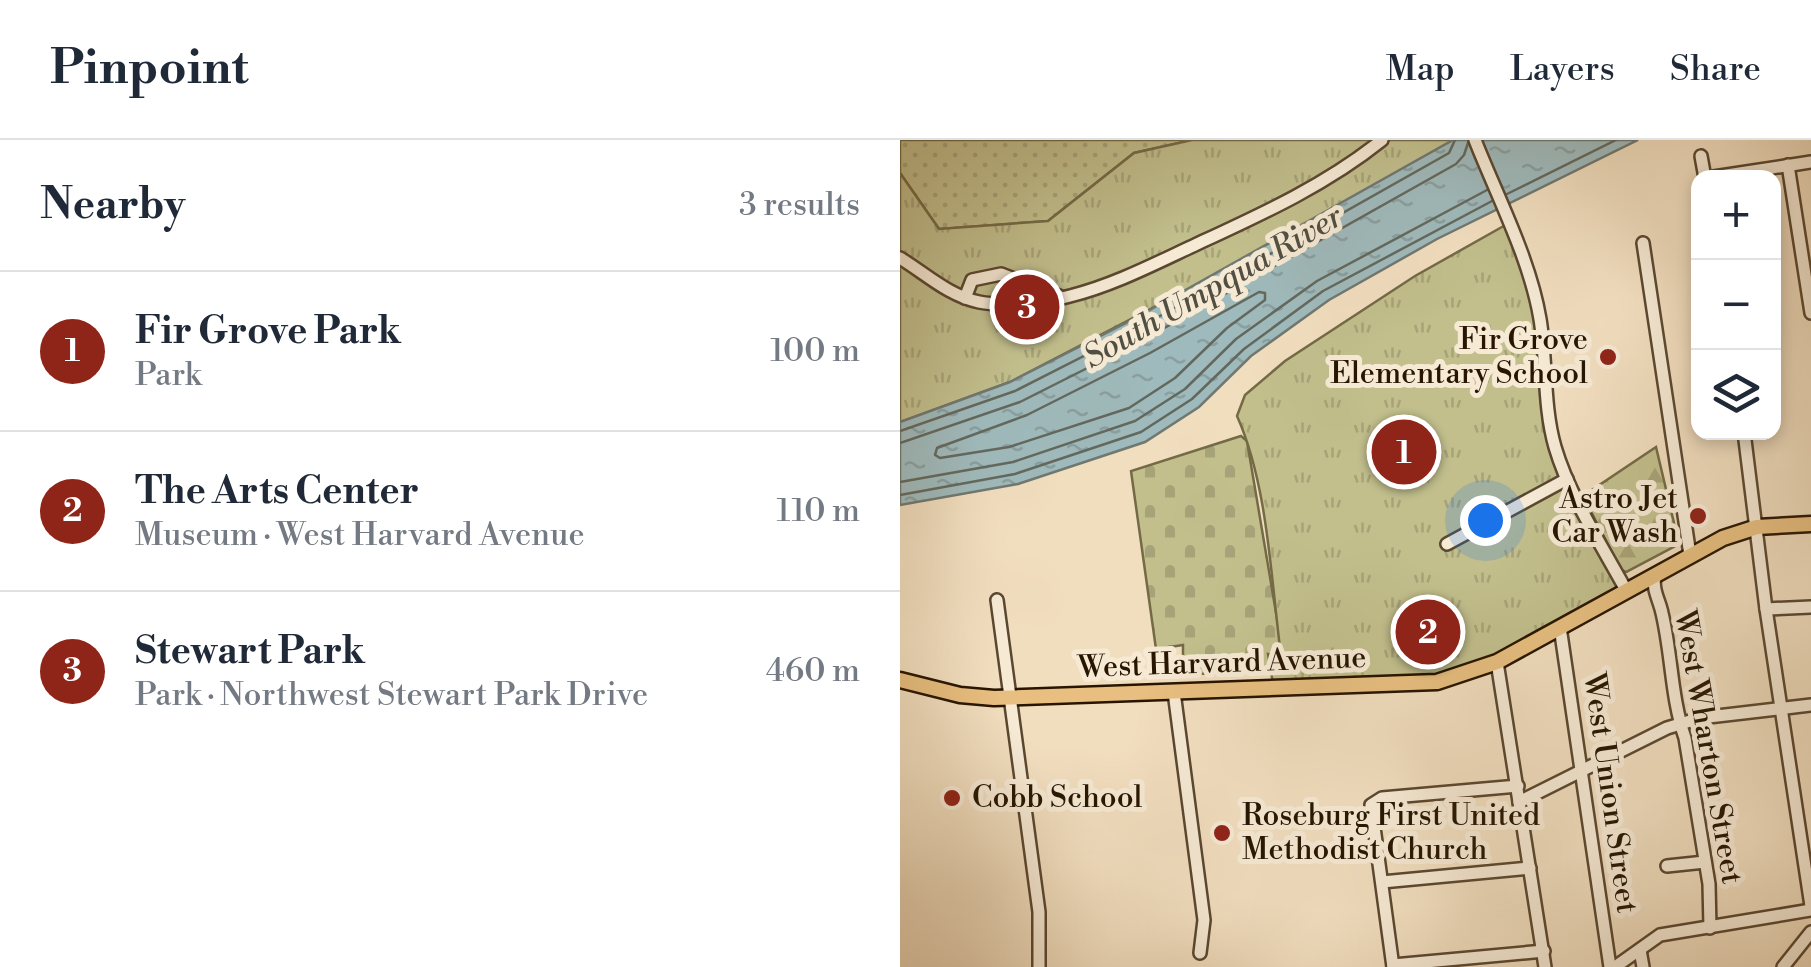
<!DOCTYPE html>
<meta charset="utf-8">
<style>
:root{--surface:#fff;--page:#f6f6f7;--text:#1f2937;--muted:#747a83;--line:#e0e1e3;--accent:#8f2418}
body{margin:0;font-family:"Libre Bodoni",serif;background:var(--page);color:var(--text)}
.controls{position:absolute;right:30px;top:30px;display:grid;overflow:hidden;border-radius:20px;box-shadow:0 5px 15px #0003}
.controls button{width:90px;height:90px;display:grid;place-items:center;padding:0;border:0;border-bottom:2px solid var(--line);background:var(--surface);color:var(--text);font:50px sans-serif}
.you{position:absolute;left:585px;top:380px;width:35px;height:35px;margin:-25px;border:8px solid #fff;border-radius:50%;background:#1a73e8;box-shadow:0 0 0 15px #1a73e833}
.badge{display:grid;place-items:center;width:65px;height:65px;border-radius:50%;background:var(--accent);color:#fff;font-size:32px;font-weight:700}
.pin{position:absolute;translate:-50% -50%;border:5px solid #fff;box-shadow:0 2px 10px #0006}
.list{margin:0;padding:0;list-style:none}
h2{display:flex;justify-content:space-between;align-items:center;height:130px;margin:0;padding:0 40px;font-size:42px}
h2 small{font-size:32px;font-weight:400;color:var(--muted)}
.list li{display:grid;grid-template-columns:65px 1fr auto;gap:30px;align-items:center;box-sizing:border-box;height:160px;padding:0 40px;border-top:2px solid var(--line)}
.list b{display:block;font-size:38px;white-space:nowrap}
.list p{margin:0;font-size:32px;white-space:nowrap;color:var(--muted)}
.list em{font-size:32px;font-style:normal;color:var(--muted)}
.icon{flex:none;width:55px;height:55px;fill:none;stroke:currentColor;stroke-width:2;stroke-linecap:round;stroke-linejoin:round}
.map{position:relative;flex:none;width:911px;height:827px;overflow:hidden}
header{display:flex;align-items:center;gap:60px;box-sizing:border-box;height:140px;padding:0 50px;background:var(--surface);border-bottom:2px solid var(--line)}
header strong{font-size:48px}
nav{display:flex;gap:55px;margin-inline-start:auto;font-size:35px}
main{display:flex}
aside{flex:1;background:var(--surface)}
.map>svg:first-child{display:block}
</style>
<header>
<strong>Pinpoint</strong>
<nav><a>Map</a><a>Layers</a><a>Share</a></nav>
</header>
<main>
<aside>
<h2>Nearby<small>3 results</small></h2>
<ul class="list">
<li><span class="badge">1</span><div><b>Fir Grove Park</b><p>Park</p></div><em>100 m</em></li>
<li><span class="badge">2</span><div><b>The Arts Center</b><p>Museum · West Harvard Avenue</p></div><em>110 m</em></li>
<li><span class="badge">3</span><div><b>Stewart Park</b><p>Park · Northwest Stewart Park Drive</p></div><em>460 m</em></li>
</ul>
</aside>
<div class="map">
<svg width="911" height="827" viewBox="0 0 911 827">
<defs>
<pattern id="grass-dots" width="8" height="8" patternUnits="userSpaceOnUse" patternTransform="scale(2.5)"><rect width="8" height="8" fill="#c2bf8d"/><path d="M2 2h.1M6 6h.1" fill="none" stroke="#a7a378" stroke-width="1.8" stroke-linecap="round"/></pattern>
<pattern id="forest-firs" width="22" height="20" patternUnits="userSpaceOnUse" patternTransform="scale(2.5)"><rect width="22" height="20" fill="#c2bf8d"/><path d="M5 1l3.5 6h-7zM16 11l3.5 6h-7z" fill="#a7a378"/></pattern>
<pattern id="cemetery-stones" width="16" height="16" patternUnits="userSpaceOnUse" patternTransform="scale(2.5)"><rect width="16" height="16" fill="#c2bf8d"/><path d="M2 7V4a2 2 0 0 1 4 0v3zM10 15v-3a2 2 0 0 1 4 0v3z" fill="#a7a378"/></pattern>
<pattern id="park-tufts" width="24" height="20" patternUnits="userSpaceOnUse" patternTransform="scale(2.5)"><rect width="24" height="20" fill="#c2bf8d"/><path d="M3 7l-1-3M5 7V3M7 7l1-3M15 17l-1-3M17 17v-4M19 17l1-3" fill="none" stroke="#a7a378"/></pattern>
<pattern id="water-ripples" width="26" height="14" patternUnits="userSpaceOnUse" patternTransform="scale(2.5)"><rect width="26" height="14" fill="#9fbabc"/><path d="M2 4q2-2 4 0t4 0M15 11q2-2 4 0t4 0" fill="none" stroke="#899fa0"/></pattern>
</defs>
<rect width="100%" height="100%" fill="#f1debf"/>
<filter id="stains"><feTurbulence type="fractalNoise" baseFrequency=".002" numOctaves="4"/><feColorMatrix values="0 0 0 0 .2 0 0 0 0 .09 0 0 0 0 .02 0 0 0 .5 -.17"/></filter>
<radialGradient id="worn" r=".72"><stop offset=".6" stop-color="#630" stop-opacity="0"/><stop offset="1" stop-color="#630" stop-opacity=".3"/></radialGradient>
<!-- grass -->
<path fill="url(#grass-dots)" stroke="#746a46" stroke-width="2.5" d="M0,0h292l-58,13 -86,68 -109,8 -39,-56z"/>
<!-- forest -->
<path fill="url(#forest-firs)" stroke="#746a46" stroke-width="2.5" d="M756,307l23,97 -53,28 -5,-2 -38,-74z"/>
<!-- cemetery -->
<path fill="url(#cemetery-stones)" stroke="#746a46" stroke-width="2.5" d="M341,296l6,5 39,231 -97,2 -6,-7v-22l-27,4 -25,-178z"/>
<!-- park -->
<g fill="url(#park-tufts)" stroke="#746a46" stroke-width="2.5">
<path d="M292,0h283l-465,242 -110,40v-249l39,56 109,-8 86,-68z"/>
<path d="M609,83l31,95 13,121 73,151 -150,82 -202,18 -6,-36 13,2c-10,-76 -13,-171 -44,-240l8,-21 40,-34 130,-85z"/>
</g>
<!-- water -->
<path fill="url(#water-ripples)" stroke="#6f7871" stroke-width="2.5" d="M553,0h185l-201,99 -108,61 -78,56 -52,51 -54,35 -127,42 -118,21v-83l110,-40 122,-62z"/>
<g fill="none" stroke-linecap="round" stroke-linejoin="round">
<!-- shore -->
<g stroke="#63685e" stroke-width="2.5">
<path d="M607,54l109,-54"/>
<path d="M359,152l6,1v7l-38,28 -52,50 -46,30 -120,39 -69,11 -5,-3 2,-7 90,-33 123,-62z"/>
<path d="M0,291l115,-40 122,-62 312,-176 6,-13"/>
<path d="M0,303l120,-41 123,-62 313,-176 8,-9 4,-12"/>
<path d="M0,342l113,-20 122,-41 50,-32 51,-50 81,-58 170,-91"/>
<path d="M0,355l115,-21 126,-42 51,-33 52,-50 79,-58 169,-90"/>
</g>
<!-- minor casing -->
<g stroke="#5a4730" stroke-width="16">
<g id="minor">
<path d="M575,0c22,56 55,119 65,179 7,42 3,86 15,128 14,48 47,99 71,143"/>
<path d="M801,16l4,22"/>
<path d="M888,25l23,148"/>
<path d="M807,38l104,-16"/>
<path d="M743,103l47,312"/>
<path d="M0,118c26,16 49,38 79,44 26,5 66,1 91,-6 44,-11 86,-33 127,-52 65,-30 129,-59 185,-104"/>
<path d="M65,158l7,-18 29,-6 58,22"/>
<path d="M844,292l22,177 45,297"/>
<path d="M547,404l120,-65"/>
<path d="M755,435c-3,15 4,24 7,38 10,42 9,85 23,125l24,146 1,44"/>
<path d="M97,460l42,312v55"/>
<path d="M866,469l45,-2"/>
<path d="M660,487l50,340"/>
<path d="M597,522l48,305"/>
<path d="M274,552l30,228 -4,33"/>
<path d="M619,662l148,-74 33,-10 111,-13"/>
<path d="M767,726l38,-4"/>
<path d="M482,742l148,-14"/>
<path d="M740,810l3,17"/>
<path d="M493,825l151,-14"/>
<path d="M493,827l-22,-162 11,-7 136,-12"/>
<path d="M715,827l45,-32 151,-25"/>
<path d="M883,827l28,-35"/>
</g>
</g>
<!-- major casing -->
<g stroke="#271500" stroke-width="19">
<path id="major" d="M0,540l60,15 34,3 443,-16 60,-20 226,-124 34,-11 54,-3"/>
</g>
<!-- minor -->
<use href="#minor" stroke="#f6ead5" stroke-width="11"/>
<!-- major -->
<use href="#major" stroke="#e8bf80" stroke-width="14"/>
</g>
<!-- markers -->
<g fill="#8f2418" stroke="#f6ead5" stroke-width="4">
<circle cx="708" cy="217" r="10"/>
<circle cx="798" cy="376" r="10"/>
<circle cx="52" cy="658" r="10"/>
<circle cx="322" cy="693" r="10"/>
</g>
<g text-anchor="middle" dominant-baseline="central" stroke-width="10" stroke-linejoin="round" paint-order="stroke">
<!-- poi labels -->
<g font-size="30" fill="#271500" stroke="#f6ead5" text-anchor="end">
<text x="688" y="200">Fir Grove<tspan x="688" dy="34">Elementary School</tspan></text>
<text x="778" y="359">Astro Jet<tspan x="778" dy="34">Car Wash</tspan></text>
<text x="72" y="658" text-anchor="start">Cobb School</text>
<text x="342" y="676" text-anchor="start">Roseburg First United<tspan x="342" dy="34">Methodist Church</tspan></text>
</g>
<!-- street labels -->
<g font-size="30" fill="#271500" stroke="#f6ead5">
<text transform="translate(322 523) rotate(-2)">West Harvard Avenue</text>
<text transform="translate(808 607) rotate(80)">West Wharton Street</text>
<text transform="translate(710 653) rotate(82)">West Union Street</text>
</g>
<!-- water labels -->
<g font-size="32" font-style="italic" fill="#514f42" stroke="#f6ead5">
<text transform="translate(313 147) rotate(-30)">South Umpqua River</text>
</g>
</g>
<rect width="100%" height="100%" filter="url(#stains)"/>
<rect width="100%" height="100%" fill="url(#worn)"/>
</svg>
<div class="controls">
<button>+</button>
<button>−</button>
<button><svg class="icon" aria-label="layers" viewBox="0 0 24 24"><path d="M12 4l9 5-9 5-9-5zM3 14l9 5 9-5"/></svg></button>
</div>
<div class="you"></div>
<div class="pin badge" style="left:504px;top:312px">1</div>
<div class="pin badge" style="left:528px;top:492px">2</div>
<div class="pin badge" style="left:127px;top:167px">3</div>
</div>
</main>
